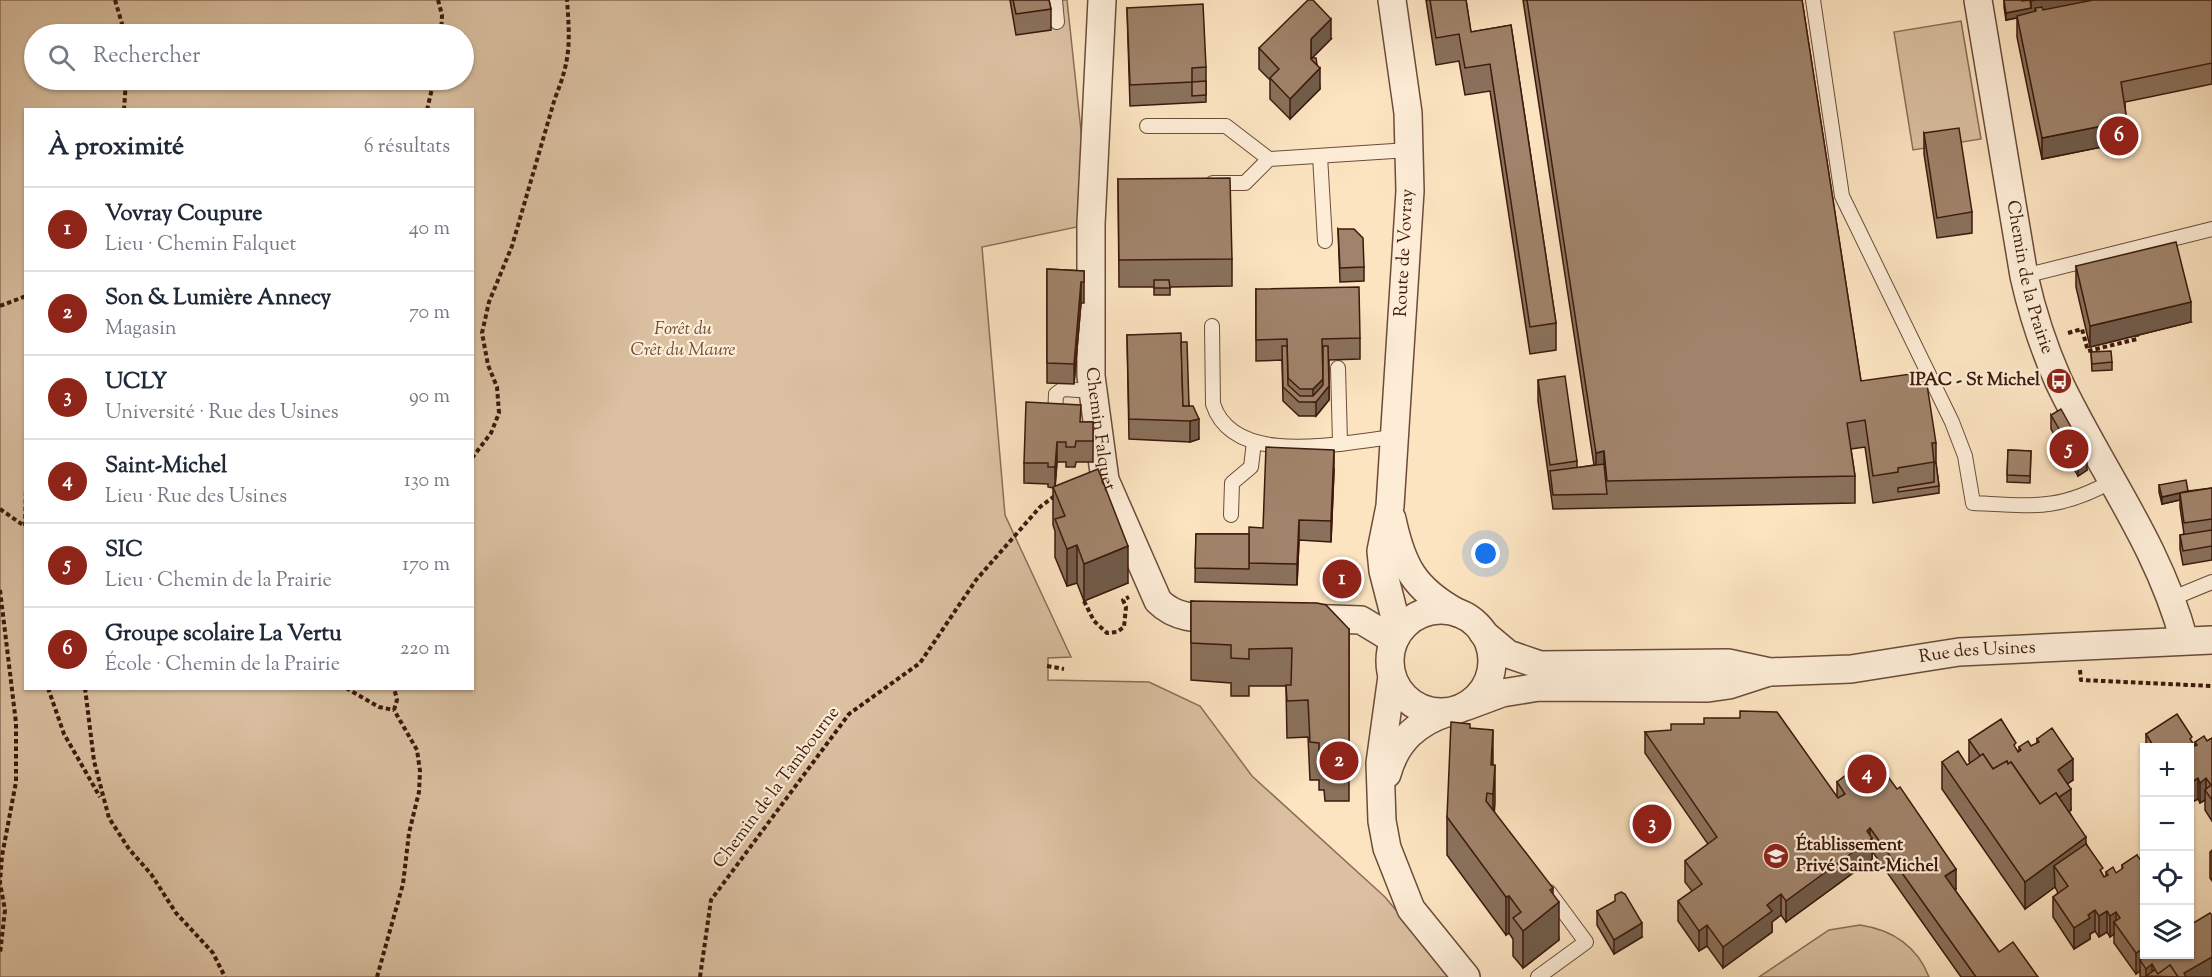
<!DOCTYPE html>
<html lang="fr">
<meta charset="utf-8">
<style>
:root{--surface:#fff;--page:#f6f6f7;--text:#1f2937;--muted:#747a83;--line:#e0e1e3;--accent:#8f2418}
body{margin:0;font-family:"Sorts Mill Goudy",serif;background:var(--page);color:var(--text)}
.controls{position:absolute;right:18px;bottom:18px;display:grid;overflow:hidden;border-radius:0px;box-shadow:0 2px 4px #0004}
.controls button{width:54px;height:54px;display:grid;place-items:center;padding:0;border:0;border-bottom:2px solid var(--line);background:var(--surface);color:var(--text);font:30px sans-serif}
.you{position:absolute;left:1486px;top:554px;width:21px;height:21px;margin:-15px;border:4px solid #fff;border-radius:50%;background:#1a73e8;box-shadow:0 0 0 9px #1a73e833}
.badge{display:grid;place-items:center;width:39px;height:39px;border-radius:50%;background:var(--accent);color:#fff;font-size:20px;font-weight:700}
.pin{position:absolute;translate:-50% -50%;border:3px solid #fff;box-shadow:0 2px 6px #0006}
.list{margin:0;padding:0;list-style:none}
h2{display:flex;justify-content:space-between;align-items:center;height:78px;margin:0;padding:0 24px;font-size:26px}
h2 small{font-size:20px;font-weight:400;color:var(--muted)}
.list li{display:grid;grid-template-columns:39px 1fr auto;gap:18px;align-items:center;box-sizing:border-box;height:84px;padding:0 24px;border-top:2px solid var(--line)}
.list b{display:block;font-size:22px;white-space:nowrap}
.list p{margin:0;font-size:20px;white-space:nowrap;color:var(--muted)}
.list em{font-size:20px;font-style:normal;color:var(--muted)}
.icon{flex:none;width:33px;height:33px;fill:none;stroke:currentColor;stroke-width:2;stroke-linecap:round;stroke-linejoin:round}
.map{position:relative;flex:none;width:2212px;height:977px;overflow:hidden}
.search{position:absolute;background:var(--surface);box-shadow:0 2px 4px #0004;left:24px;top:24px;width:450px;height:66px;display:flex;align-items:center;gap:15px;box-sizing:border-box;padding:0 21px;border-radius:33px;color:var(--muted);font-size:22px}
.panel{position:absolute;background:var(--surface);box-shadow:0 2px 4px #0004;left:24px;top:108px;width:450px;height:582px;border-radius:0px}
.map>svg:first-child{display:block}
</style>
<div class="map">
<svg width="2212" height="977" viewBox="0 0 2212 977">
<rect width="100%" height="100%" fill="#fce4c1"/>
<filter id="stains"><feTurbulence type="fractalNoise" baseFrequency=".00333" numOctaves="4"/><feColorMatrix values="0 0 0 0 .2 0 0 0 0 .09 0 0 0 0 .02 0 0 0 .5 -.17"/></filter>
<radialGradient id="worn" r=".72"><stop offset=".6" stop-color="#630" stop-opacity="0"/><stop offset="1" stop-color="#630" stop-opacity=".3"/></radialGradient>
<!-- green -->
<g fill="#dbc1a2" stroke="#8c6d57" stroke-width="1.5" fill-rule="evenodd">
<path d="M0,0h1067l24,224 -109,23 23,268 66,142 -23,1v22l101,2 51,24 52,70 133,121 67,80h-1452zM34,34h430v46h-430zM26,110h446v578h-446z"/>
<path d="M1961,21l20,118 -68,11 -19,-118z"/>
<path d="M1860,925c33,5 57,21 69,52h-170l70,-47z"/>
</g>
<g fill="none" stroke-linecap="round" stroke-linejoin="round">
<!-- lane casing -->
<g stroke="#6c4c39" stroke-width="16">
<g id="lane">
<path d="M1055,0l2,22"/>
<path d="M1813,0l29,196 110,226 13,34 8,47c61,3 86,8 141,-23"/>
<path d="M1147,126h79l43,33"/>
<path d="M1320,156l5,85"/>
<path d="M1213,183h32l24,-24 140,-9"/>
<path d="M2024,276l188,-47"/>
<path d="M1212,326l1,78c21,65 130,38 181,33"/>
<path d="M1338,368l2,74"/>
<path d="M1055,416l1,-22 7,-5 30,2"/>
<path d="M1231,515l1,-32 19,-16 3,-25"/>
<path d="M2173,598l39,-16"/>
<path d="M1538,977l48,-35 -37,-50"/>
</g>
</g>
<!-- street casing -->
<g stroke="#6c4c39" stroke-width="30">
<g id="street">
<path id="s1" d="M1102,0l-11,224v152l14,104 53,121c20,20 44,17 70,17"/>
<path d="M1392,0l16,113 2,78 -20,315 -9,45 2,20 11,43v26"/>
<path id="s2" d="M1978,0l46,276c8,36 19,70 34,104 42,89 100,163 126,260"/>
<path d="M1392,519c10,47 22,70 66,94"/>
<circle cx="1441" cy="661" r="51"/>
<path d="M1302,618l59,2 33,20"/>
<path id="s3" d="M1483,633l25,21 32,11 188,-2 42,9 81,-3 108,-17 253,-12"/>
<path d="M1392,676l-12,87 2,58 5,27 24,61 55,68"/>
<path d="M1467,706l35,-13 37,-6 169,1 21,-3 37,-12"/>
<path d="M1387,774c9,-33 30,-52 62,-62"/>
</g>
</g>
<!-- path -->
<g stroke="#3c190c" stroke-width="4" stroke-dasharray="4.5 3" stroke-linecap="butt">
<path d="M115,0l10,34"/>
<path d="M438,0l4,15 -1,19"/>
<path d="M124,110l2,-30"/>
<path d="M427,110l7,-30"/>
<path d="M0,306l26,-10"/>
<path d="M2068,333l14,-4 6,22 49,-12v-3"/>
<path d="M472,458l19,-25 8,-20 -2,-26 -9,-22 -6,-32 7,-31 23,-56 43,-148c16,-39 15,-57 12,-98"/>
<path d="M0,509l26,18"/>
<path d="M25,526l1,-38"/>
<path d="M0,590l16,133v59l-14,74 -2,27 5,27 -5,44"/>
<path d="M1084,601l10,20 13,12 10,-1 7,-5 2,-20 -3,-7 6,-3"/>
<path d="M1047,666l17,3"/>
<path d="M2080,670l1,10 131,6"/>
<path d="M48,688l16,46 36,63"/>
<path d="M85,688l9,73 15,57 20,31 22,25 25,39 37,40 12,24"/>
<path d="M346,688l33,19 15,3"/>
<path d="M394,710l3,-10 -3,-12"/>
<path d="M377,977l26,-93 6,-51 10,-41 1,-21 -3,-21 -23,-40"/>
<path d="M700,977l11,-77 138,-186 71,-51 56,-83 64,-73 16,-12"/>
</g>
<!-- lane -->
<use href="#lane" stroke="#fdedd7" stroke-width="14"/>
<!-- street -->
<use href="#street" stroke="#fdedd7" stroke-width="27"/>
</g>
<!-- wall -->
<g fill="#8a715b" stroke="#3c190c" stroke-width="1.5">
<path d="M1010,0h39l2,9v21l-35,5z"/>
<path d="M1426,0h40l5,32 40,-7 45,298v27l-26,4 -40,-263 -25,4 -6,-34 -23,4z"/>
<path d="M1523,0h279l59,381 75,62v20l3,23v7l-66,10 -8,-56 -14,2 4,27v27l-302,6 -15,-108v-21l39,81v7l17,-3z"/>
<path d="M2004,0l18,1 6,-1h184v84l-87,18 2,40 -85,17 -25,-122v-19l-11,2 -2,-13z"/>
<path d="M1127,8l79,59v35l-76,4z"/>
<path d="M1331,39l-19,19 5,7 3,24 -30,30 -20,-20v-19l-11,-11v-21z"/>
<path d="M1924,133l48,79v21l-35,5 -13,-84z"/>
<path d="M1118,179l114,80v27l-62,1v8h-16v-8h-35z"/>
<path d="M1338,229l26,38v14l-24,1z"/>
<path d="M2076,266l115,56 -101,25 -14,-60z"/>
<path d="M1047,269l37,2v32h-3l-7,81 -27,-1z"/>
<path d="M1256,289l104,49v21l-31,1v40l-13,16h-17l-16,-15 -1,-41 -26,1z"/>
<path d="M1127,335l54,7 8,64 10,33 -9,3 -61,-3z"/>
<path d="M2091,352l21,10v8l-20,1z"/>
<path d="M2051,415l36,55 -9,6 -27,-47z"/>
<path d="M1081,422h12v40h-17l-1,5h-9v-5h-9l-2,25 73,96 -44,18 -7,-18 -10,3 -12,-29v-26l-2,-6v-37l-5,-1v-3l-24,-1v-20z"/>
<path d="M2008,450l23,1 -1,32 -23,-1z"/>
<path d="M1334,470l-3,72 -32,-2 -2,45 -102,-3 1,-48h53l14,-6z"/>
<path d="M2159,485l29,6 24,-3v72l-29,5 -3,-16v-14l4,-1 -4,-27v-7l-18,4 -3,-12z"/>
<path d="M1351,572l-2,15 -16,-1v-7z"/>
<path d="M1191,601l158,28v172h-24l-1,-11h-5v-10h-9l-2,-43 -21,1 -1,-52h-37v10h-18v-13l-40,-3z"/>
<path d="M1470,728l23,37 1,47 59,83 6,45 -36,28 -10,-12v-17l-4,-6 -3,2 -59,-80v-38z"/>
<path d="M1645,732l192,65v-15l119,107 -1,1 44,62 39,25h-77l-89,-126v8l-86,63 -5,-7 -9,7v10l-49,36 -16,-22 -8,5 -21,-30v-20l14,-10 -7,-9v-21l23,-17 -63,-91z"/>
<path d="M2146,734l46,9 3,3v-4l12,-1 5,-3v83l-7,-11v-10l-5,3 -2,-4 -8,4v-56h-44z"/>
<path d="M2037,739l36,41 -6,4 4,26 -2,1 35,66 2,-1v-4l10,1 6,-4v-4l15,-10 8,99h45l22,23h-72v-6l-4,3 -22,-31v-9l-4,3 -3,-5 -8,5 -4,-6 -5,3v5l-16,10 -21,-32v-20l5,-4 -3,-6 -30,22 -83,-120v-27l25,3 3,-2 -1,-2v-21l47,9 2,3 1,-1v-4l12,-1 6,-3z"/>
<path d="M2143,765h2v23l-2,-2z"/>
<path d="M2212,850v31l-2,-3v-26z"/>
<path d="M1597,911l45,26 -28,17 -17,-29z"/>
</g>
<!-- shaded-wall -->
<g fill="#705c4a" stroke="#3c190c" stroke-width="1.5">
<path d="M2036,0h66l-66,14 -1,-6v6l-29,6v-7l25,-5v-7z"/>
<path d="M1331,19v20l-20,20v-20z"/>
<path d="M1320,68v21l-30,30v-20z"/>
<path d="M2127,121v21l-85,17v-21z"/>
<path d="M1081,282v21l-7,81v-20z"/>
<path d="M2191,302v20l-101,25v-21z"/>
<path d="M1323,379l6,7v14l-13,16v-14h-3v-13z"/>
<path d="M1199,419v20l-9,3v-21z"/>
<path d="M1057,442v20l-2,26v-21z"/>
<path d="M1334,450v20l-3,72v-21z"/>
<path d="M1604,451v27l-8,2v-27z"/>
<path d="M2087,456v14l-9,6v-14z"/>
<path d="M2180,493v7l-18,4v-7z"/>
<path d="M1299,520v20l-2,45v-21z"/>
<path d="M1077,545v38l-10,3v-37z"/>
<path d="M1128,546v37l-44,18v-37z"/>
<path d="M1493,730v37l-2,-2z"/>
<path d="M2073,759v21l-15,10v-20z"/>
<path d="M1495,765v38l-2,28v-37z"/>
<path d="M2198,778v21l-8,4v-20z"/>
<path d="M2206,778v14l-1,-2v10l-5,3v-20z"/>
<path d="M2071,789v21l-31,21v-21z"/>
<path d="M1870,828v11l2,-1v21l-86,63v-21z"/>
<path d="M2086,837v27l-32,2 1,21 -30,22v-27z"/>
<path d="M1956,869v20l-11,8v-21z"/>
<path d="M1553,888v19l6,-5v38l-36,28v-37l27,-41z"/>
<path d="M1781,894v21l-9,7v10l-49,36v-21l44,-42z"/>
<path d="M1509,896v37l-3,2v-38z"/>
<path d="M2095,910v21l-5,3v5l-16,10v-21l14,-13z"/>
<path d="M2107,911v21l-8,5v-21z"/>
<path d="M2116,912v12l-2,-2v12l-4,3v-21z"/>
<path d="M1642,923v14l-28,17v-14z"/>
<path d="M1707,925v21l-8,5v-20z"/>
<path d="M2145,947v7h1v13l-6,-7v11l-4,3v-21z"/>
<path d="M2212,957v20h-28v-4z"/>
<path d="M2152,964v13l-6,-1v-7z"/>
</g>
<!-- building -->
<g fill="#a0836a" stroke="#3c190c" stroke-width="1.5">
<path d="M1013,0h36l2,9 -35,5z"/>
<path d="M1308,0h5l18,19 -20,20v20l9,9 -30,31 -20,-21 9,-9 -20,-21z"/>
<path d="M1430,0h36l5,32 40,-7 45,298 -26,4 -40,-263 -25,4 -6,-34 -23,4z"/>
<path d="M1527,0h275l59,381 64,-9 11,71h-4l2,19 -36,6v4l-25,4 -8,-56 -18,3 8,53 -248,5 -3,-30 -8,2z"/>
<path d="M2004,0h18v1l8,-1 1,8 -25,5z"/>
<path d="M2093,0h119v63l-91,19 6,39 -85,17 -25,-122 19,-5 -1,-3 7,-1 1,3z"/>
<path d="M1203,4l3,63 -14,1v14l-62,3 -3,-77z"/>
<path d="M1311,58h5l1,7 -6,-6z"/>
<path d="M1206,81v14l-14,1v-14z"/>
<path d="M1959,128l13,84 -35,6 -13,-85z"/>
<path d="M1230,178l2,81 -113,1 -1,-81z"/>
<path d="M1338,229h16l9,9 1,29 -24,1z"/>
<path d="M2176,242l15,60 -101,24 -14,-60z"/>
<path d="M1047,269l37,2v11h-3l-7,82 -27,-1z"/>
<path d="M1154,280h15l1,8h-16z"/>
<path d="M1359,287l1,51 -38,1 1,40 -10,10h-13l-12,-11 -1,-39 -31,1v-51z"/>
<path d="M1181,333l2,73h10l6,13 -9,2 -61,-2 -2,-84z"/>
<path d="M1181,342h6l2,64h-6z"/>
<path d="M1282,346h5l1,39 12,11h13l10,-11v-39h5l1,40 -13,16h-17l-16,-15z"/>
<path d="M2111,351l1,11 -20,2 -1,-12z"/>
<path d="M1565,376l12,85 -27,4 -12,-85z"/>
<path d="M1026,402l55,3 -1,17h13v19h-17l-1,6h-9v-5h-9l-2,25h-7v-4h-24z"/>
<path d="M2061,409l26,47 -9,6 -27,-47z"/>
<path d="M1266,447l68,3 -3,71 -32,-1 -2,44 -48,-1v-36l14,1z"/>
<path d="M2008,450l23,1 -1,25 -23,-1z"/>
<path d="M1934,463h2l3,23 -41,6v-4l36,-6z"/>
<path d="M1604,464l3,30 -54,1 -3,-24z"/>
<path d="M1098,469l30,77 -44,18 -7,-19 -10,4 -12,-30 10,-3 -12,-29z"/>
<path d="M2186,480l2,11 -26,6 -3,-12z"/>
<path d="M2212,488v31l-28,4 -4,-30z"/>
<path d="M2212,530v16l-29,5 -3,-16z"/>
<path d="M1196,534h53v35l-54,-1z"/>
<path d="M1334,564l17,1 -2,15 -16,-1z"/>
<path d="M1191,601l126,2 9,2 23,24v134h-24l-1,-10h-5v-10l-9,-1 -2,-42 -21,1 -1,-16h5l1,-37 -43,1v10l-18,-1v-13l-40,-2z"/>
<path d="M1740,711l37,1 61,86 7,-4 -8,-12 35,-27 25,34 3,-2 56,82 -11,7 54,76 14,-10 25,35h-62l-106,-149 -3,3 5,7 -86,63 -5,-7 -14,11 5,6 -49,36 -16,-22 -8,6 -21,-30 24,-17 -17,-23 32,-24 -72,-105 26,-2v-6h33v-6h36z"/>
<path d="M2177,714l15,23 -2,2 5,7 2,-1 -2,-3 9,-6 3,5 5,-3v62l-7,-10 6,-5 -5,-7 -6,5 -2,-5 -8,5v-36h-36l-8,-13z"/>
<path d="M2001,719l15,24 -2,2 4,7 3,-2 -2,-3 9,-6 3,5 8,-4 -2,-3 15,-11 21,31 -15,11 13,19 -12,8 -3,-4 -16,11 -29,-42 -3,2 -1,-3 -14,8 -10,-15 -3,2 -11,-16z"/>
<path d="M1451,722l19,2v4l23,2 -2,35h4l-2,29 -6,-1 -1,8 67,87 -3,2 9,12 -36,29 -10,-13 8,-6 -12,-16 -3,1 -59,-80z"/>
<path d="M1958,751l9,14 16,-11 10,15 14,-8 1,3 3,-2 29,42 16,-11 30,44 -61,45 -83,-120z"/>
<path d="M2086,844l17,24 -3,2 4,7 4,-2 -2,-3 7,-5 3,6 7,-5 -1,-3 15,-10 8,11v29l-2,1 2,1v50l-9,6 -22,-31 6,-4 -4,-6 -6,4 -3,-5 -8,5 -4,-6 -7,5 2,3 -16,10 -21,-31 15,-11 -14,-20z"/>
<path d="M1621,892l4,2 17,29 -28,17 -17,-29 18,-10v-6z"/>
<path d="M2210,913l2,2v42l-28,16 2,4h-8l-8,-12 -12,9 -3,-4 -2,2 -1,-1 3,-2 -3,-5 -6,5 -6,-9 8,-6h42v-29z"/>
<path d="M2170,965l8,12 -32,-1 9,-6 3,4z"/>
</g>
<!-- icons -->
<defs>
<g id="bus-disc" transform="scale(1.35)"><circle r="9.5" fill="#8f2418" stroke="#fdedd7"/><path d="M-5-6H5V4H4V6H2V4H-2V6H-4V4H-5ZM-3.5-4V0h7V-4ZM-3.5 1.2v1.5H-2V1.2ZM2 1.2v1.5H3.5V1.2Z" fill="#fff"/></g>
<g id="school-disc" transform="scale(1.35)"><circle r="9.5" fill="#8f2418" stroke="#fdedd7"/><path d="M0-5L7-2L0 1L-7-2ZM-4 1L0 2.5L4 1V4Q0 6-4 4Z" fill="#fff"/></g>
</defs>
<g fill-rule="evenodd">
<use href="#bus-disc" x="2059" y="381"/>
<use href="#school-disc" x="1776" y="856"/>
</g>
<g text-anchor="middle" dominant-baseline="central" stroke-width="4.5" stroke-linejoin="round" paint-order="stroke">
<!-- street labels -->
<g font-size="18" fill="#3c190c" stroke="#fdedd7">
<text transform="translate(1405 253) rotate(-87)">Route de Vovray</text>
<text stroke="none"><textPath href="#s2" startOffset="282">Chemin de la Prairie</textPath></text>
<text stroke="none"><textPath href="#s1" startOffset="430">Chemin Falquet</textPath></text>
<text stroke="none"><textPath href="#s3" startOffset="506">Rue des Usines</textPath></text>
<text transform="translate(777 788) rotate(-53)">Chemin de la Tambourne</text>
</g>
<!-- park labels -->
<g font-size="18" font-style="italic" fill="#6c4b39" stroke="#fdedd7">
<text x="683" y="330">Forêt du<tspan x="683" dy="21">Crêt du Maure</tspan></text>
</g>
<!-- poi labels -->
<g font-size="18" font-weight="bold" fill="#3c190c" stroke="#fdedd7" text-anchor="end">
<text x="2040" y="381">IPAC - St Michel</text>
<text x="1796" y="846" text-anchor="start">Établissement<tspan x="1796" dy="21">Privé Saint-Michel</tspan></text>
</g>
</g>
<rect width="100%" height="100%" filter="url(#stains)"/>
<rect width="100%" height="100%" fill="url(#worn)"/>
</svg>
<div class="controls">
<button>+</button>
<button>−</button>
<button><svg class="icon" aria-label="locate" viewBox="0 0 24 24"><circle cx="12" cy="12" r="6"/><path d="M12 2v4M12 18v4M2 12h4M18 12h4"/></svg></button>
<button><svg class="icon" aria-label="layers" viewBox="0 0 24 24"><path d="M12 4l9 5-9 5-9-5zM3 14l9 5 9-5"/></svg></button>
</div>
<div class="you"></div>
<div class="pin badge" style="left:1342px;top:579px">1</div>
<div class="pin badge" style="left:1339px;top:761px">2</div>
<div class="pin badge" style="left:1652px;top:824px">3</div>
<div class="pin badge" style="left:1867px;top:774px">4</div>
<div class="pin badge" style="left:2069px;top:449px">5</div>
<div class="pin badge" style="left:2119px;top:136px">6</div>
<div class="search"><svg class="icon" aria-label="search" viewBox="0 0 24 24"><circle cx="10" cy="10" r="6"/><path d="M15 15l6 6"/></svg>Rechercher</div>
<section class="panel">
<h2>À proximité<small>6 résultats</small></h2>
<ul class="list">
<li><span class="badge">1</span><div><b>Vovray Coupure</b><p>Lieu · Chemin Falquet</p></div><em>40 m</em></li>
<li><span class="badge">2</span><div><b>Son &amp; Lumière Annecy</b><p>Magasin</p></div><em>70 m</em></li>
<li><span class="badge">3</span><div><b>UCLY</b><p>Université · Rue des Usines</p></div><em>90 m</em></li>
<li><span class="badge">4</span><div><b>Saint-Michel</b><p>Lieu · Rue des Usines</p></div><em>130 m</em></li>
<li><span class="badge">5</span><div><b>SIC</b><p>Lieu · Chemin de la Prairie</p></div><em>170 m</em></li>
<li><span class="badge">6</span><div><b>Groupe scolaire La Vertu</b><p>École · Chemin de la Prairie</p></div><em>220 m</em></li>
</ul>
</section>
</div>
